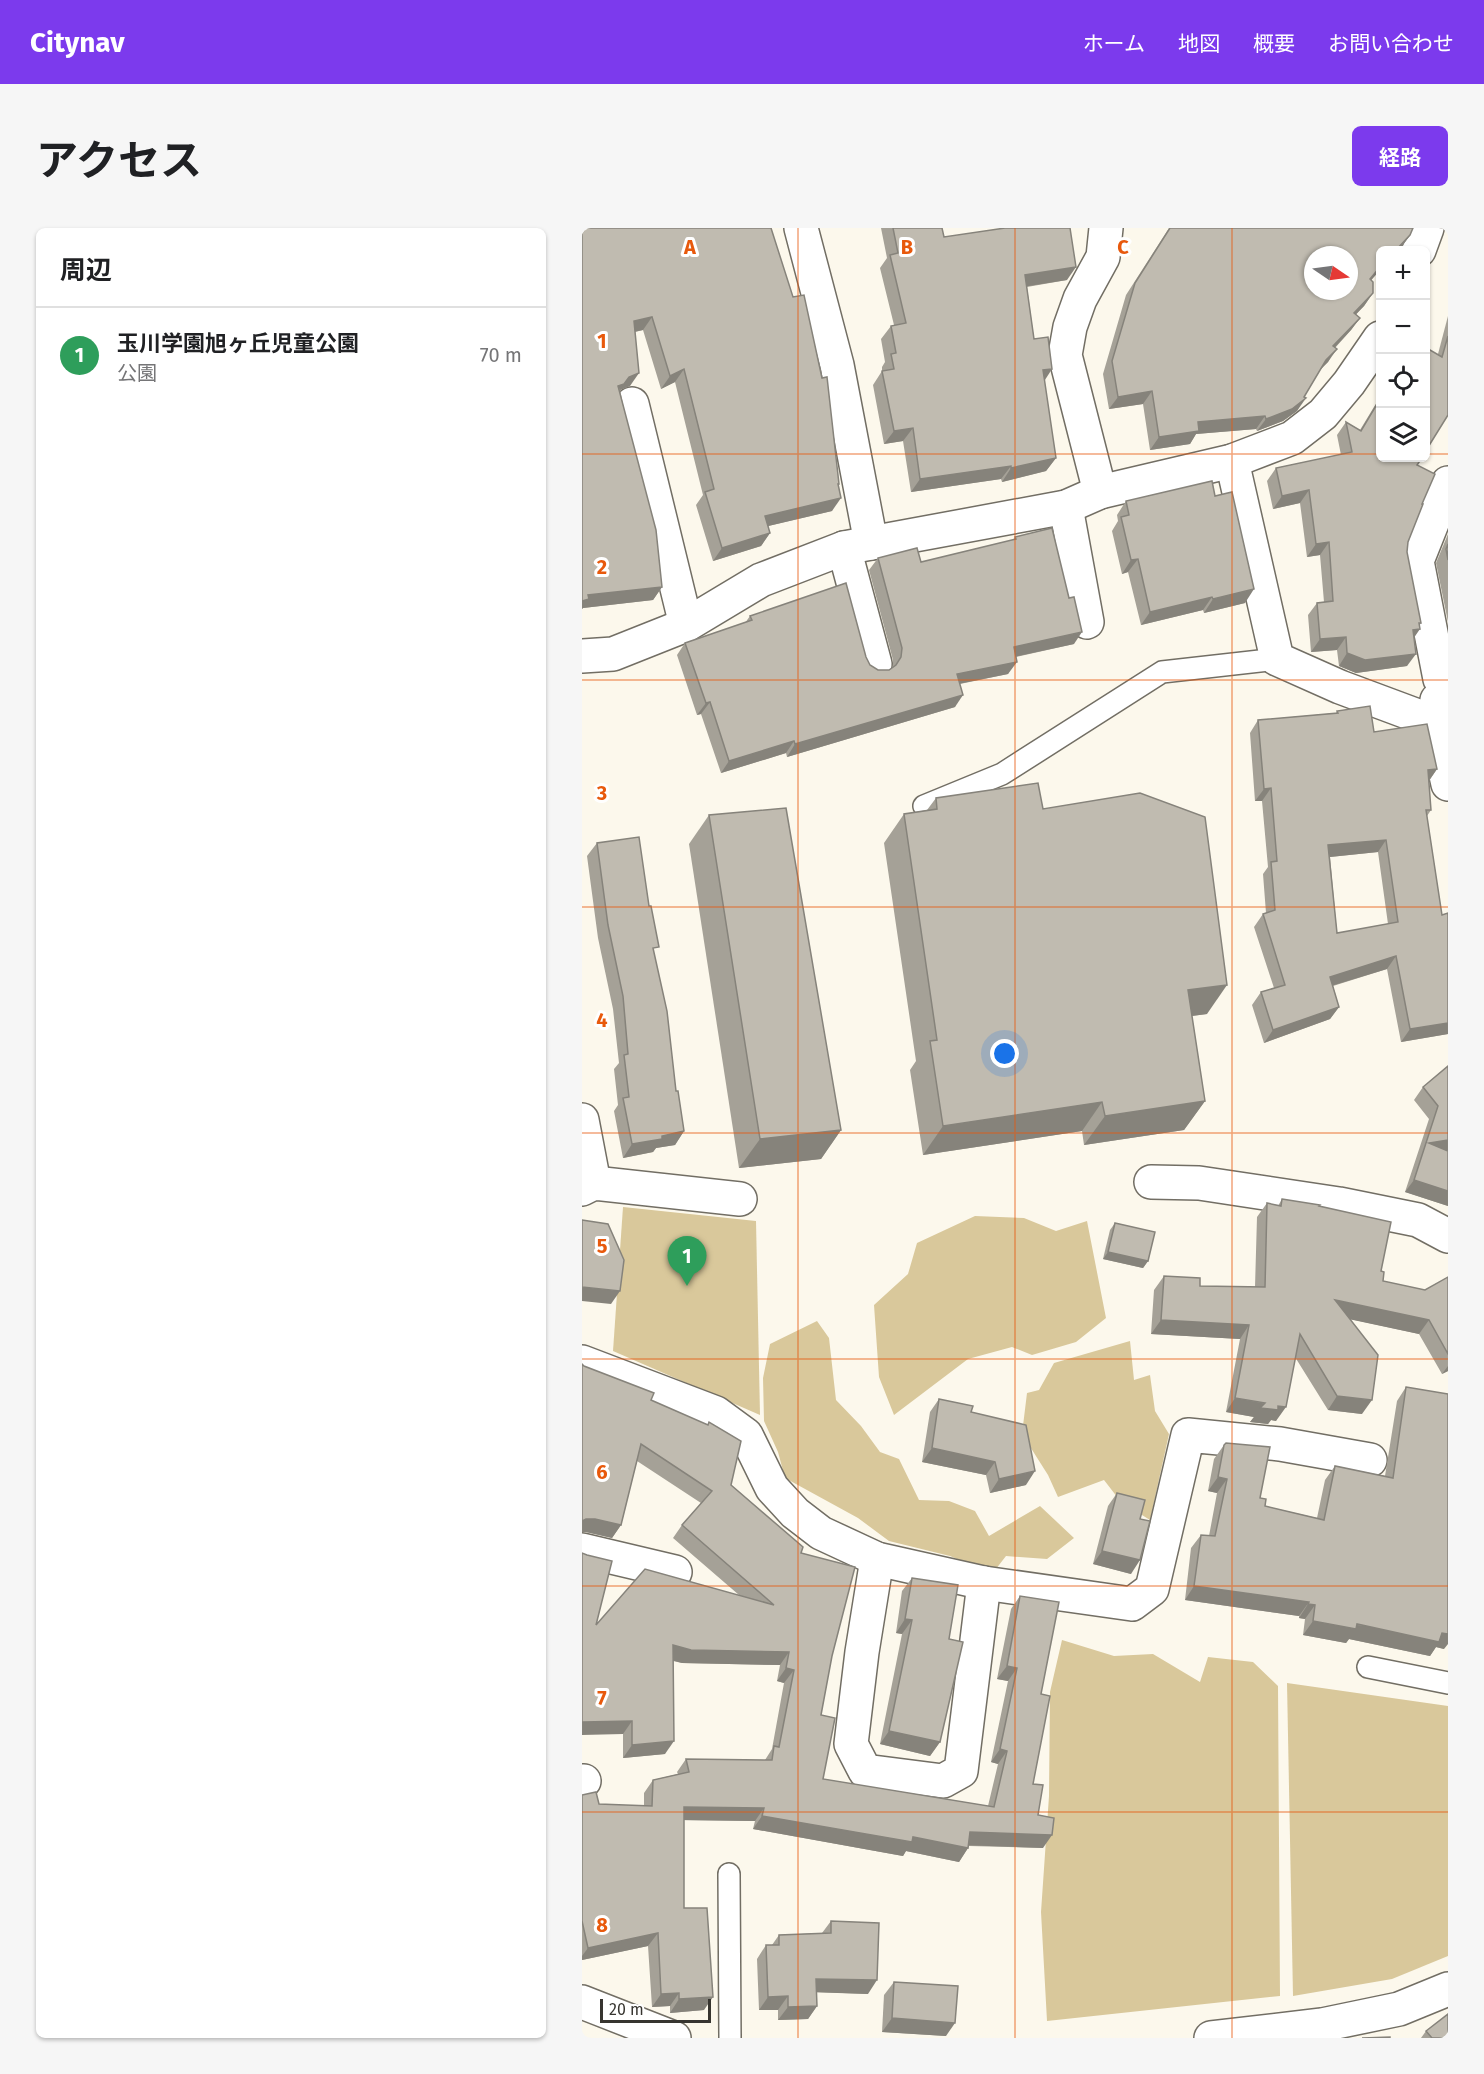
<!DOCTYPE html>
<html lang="ja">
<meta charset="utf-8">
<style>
:root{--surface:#fff;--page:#f6f6f6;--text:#202124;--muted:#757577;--line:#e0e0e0;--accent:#7c3aed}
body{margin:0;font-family:"Fira Sans","Noto Sans JP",sans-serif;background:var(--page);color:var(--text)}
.controls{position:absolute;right:18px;top:18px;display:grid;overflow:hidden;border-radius:9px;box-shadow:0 2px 4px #0004}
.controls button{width:54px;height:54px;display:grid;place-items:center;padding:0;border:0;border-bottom:2px solid var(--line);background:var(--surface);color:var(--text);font:30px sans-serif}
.compass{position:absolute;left:722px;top:18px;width:54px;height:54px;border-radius:50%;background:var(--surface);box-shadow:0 2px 4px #0004;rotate:103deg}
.scale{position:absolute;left:18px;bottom:15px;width:111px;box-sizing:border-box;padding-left:6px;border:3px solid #373530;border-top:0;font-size:16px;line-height:21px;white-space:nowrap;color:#373530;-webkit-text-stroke:4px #fff;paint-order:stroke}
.you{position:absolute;left:423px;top:826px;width:21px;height:21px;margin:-15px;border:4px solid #fff;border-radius:50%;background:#1a73e8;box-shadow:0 0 0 9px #1a73e833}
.badge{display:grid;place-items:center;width:39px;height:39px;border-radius:50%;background:var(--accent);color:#fff;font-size:20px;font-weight:700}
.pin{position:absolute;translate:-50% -50px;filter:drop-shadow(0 2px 3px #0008)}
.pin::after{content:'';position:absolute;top:32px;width:21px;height:18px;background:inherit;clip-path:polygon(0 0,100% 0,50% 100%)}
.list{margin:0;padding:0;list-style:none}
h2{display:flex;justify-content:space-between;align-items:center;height:78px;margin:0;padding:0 24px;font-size:26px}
h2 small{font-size:20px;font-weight:400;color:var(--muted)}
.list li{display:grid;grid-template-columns:39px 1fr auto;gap:18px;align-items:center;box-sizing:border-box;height:96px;padding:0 24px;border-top:2px solid var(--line)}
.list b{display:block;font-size:22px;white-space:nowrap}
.list p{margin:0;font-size:20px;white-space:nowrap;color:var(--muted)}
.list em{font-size:20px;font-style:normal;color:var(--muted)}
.icon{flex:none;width:33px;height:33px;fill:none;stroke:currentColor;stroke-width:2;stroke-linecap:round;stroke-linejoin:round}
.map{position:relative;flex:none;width:866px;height:1810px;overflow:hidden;border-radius:9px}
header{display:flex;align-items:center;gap:36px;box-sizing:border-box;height:84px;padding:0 30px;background:var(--accent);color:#fff}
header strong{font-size:28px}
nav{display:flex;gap:33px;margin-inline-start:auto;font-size:21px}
.intro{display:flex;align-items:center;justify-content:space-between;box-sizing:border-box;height:144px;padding:0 36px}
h1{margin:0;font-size:42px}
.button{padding:15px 27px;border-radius:9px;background:var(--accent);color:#fff;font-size:21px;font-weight:700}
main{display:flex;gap:36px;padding:0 36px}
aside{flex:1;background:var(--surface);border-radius:9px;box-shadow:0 2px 4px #0004}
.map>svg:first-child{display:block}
</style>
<header>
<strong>Citynav</strong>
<nav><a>ホーム</a><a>地図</a><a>概要</a><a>お問い合わせ</a></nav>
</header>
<div class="intro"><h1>アクセス</h1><a class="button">経路</a></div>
<main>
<aside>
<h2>周辺<small></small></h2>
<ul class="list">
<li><span class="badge" style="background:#2e9e5b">1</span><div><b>玉川学園旭ヶ丘児童公園</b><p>公園</p></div><em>70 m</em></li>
</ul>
</aside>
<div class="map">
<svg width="866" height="1810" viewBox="0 0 866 1810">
<rect width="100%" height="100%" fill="#fcf8ec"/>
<!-- green -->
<g fill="#d9c89b">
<path d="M41,979l133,14 4,194 -147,-64z"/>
<path d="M393,988l49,2 32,13 31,-10 19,97 -30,24 -44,13 -20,-8 -44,12 -74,56 -15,-38 -5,-72 34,-31 9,-31z"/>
<path d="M235,1093l12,17 7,62 25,26 19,26 19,7 20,41 30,1 26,10 14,25 51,-30 34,32 -27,21 -41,-3 -14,18 -42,-18 -61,-15 -31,-23 -73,-40 -7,-26 -14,-31 -1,-43 7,-34z"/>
<path d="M548,1113l4,39 16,-5 5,36 14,23 -19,86 -29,-18 -17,-22 -46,17 -10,-22 -26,-41 5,-41 12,-3 15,-27z"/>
<path d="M480,1412l52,16 39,-2 47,28 8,-25 45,5 25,24 2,310 -233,25 -6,-109 8,-116 1,-104z"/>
<path d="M705,1455l161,23v250l-56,23 -99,17z"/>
</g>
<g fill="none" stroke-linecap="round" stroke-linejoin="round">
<!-- lane casing -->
<g stroke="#726e64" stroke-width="24">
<g id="lane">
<path d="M342,578l78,-32 160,-102 115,-13"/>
<path d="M786,1439l80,16"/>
<path d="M147,1646l1,164"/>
</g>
</g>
<!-- street casing -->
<g stroke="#726e64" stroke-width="36">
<g id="street">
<path d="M219,0l36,137 34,178"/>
<path d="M837,22l8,-22"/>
<path d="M50,176l54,221"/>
<path d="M650,233l45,198 63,28 94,35"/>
<path d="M518,264l-35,-137 5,-28 10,-28 23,-42 3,-29"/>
<path d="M484,279l21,115"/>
<path d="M262,320l31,116"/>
<path d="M0,428l31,-2 73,-29 75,-45 83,-32 222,-41 34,-15 132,-31 60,-23 31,-24 26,-31 31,-45"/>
<path d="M858,451l-23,-118 31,-78"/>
<path d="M855,472l-3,22 14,62"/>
<path d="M0,892l12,63"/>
<path d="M569,954l48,1 140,21 79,16 30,16"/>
<path d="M0,961l12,-6 146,16"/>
<path d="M0,1134l134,51 30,22 26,53 23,25 26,20 56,26 107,24 148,21 20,-15 36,-154 92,9 90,16"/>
<path d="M0,1322l93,22"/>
<path d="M295,1331l-15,93 -11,92 14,27 78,10 18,-10 23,-188"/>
<path d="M0,1554l2,-1"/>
<path d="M0,1774l92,36"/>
<path d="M629,1810l111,-13 77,-16 49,-20"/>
</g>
</g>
<!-- lane -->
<use href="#lane" stroke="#fff" stroke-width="21"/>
<!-- street -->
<use href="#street" stroke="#fff" stroke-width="33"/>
</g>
<!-- wall -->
<g fill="#a5a197" fill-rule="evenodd">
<path d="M0,0l257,256 -7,27 -64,15 2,7 -9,13 -48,15 -17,-56 7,-10 -28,-113 -14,7 -18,-59 -8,2 -5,54 -10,4 42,197 -9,13 -70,8 -1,1z"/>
<path d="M299,0h61l2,9 123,43 -40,7 7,52 10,41 12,78 -10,13 -44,11 -1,-3 -90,13 -8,-51 -19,3 -11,-59 9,-14v-4l3,-5 -4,-23 10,-13 3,-1 -14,-57 7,-10z"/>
<path d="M587,0h244l-3,7 -9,13 -21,2v20l-9,10 2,13 -9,13 -8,8 4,4 -9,12 -16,18 -7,14 -8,8 -16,27 -7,14 -14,10 -26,10 -1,-2 -60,5 -6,10 -40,6 -7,-46 -34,5 -6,-35 23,-79z"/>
<path d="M866,88v99l-10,-61z"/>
<path d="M798,169v61l37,7 5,39 -14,38 -1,10 12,74 -5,12 -7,28 -51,7 -17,-7 -2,-16 -26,2 -3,-37 9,-12 7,-1 -4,-47 -13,2 -7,-54 -27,6 -6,-28 9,-13 65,-13 -4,-20 9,-13 14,8z"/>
<path d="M633,268l30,107 -41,10 -1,-3 -62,15 -13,-53 -6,2 -10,-43 6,-10 -1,-6 9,-14z"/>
<path d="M866,306v88l-12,-59z"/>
<path d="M433,309l59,107 -58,13 -8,17 -48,10 -5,23 -168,50 -1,-4 -65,20 -20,-59 -4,1 -20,-60 8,-12 60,-20 5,-7 116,41 4,8 8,5h11l4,-3v-7l-24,-90 9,-12 43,4 92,-22z"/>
<path d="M755,483l100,58 -8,12 2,29 -4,6 15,99 6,-2v121l-47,8 -14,-73 -54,17 6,21 -9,12 -66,24 -12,-38 9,-13 13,-4 -20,-61 9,-13 3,-1 -3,-39 5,-7 -6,-66h-7l-5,-68 8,-13 78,-7zM796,624l10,72 -51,9 -7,-76z"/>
<path d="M354,570l107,11 164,205 -15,2 13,85 -21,29 -100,15 -2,-14 -159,24 -13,-85 6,-9 -32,-218 20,-29 23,-4z"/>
<path d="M127,587l132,315 -20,29 -82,9 -50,-324z"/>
<path d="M15,615l57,110 22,138 8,40 -9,14 -19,3 -3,4 -30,6 -9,-47 4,-6 -4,-36 5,-6 -6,-54 -15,-71 -11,-82z"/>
<path d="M866,838v140l-43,-14 24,-73 -15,-19 9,-13z"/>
<path d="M700,971l37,7 62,65 2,10 42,9 23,-13v94l-6,3 -23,-40 -69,-15 12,95 -34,-4 -33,-53 -19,64 -5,-1 -3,4 -18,-2 4,-5 -28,-5 14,-73 -89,-5 3,-44 10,-14 36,10 55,1 2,-70 10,-14 11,3z"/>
<path d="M533,995l33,38 -5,7 -40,-9 7,-29z"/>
<path d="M2,1138l67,34 80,85 70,68 31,103 -11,59 2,64 165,27 10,-42 -7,-2 17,-81 -11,-2 14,-70 9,-13 21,98 -8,90 10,64 -74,-2 -1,2 -9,14 -53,-11 -3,5 -150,-27 2,-8 -71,-1v88l20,102 -34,3v-7l-18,1 -4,-61 -66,14v-165l17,9 45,2v-13l9,-13 25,-6 -1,-2 9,-13 79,1 7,-11 12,-66 -7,-2 3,-16 -98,-2 -9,-2 -8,93 -42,4v-24l-27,-109 143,-30 -66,-57 9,-13 19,-22 -64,-42 -16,64 -9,13 -26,-6z"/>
<path d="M824,1159l38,262 -8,-2 -6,9 -81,-17 -3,4 -43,-8 2,-16 -6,-1v-2l-114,-16 6,-52 10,-13 8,1 8,-43 -9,-2 6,-32 10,-14 36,53 5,8 52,12 8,-38 10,-14 50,10 12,-75z"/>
<path d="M357,1171l32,13 55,73 -36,8 -4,-18 -64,-13 8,-50z"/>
<path d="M535,1265l23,26 -9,55 -38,-10 15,-58z"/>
<path d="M330,1350l28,164 -10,14 -50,-12 22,-110 -6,-1 6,-42z"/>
<path d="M249,1693l37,73 -51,-2v14l-9,13 -30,1v-10h-19l-2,-51 9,-14h6l7,-10 43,-2z"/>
<path d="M312,1754l52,54 -64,-4 2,-37z"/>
<path d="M844,1803l22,7h-27z"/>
</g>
<!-- shaded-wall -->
<g fill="#86837b">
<path d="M828,7l-9,13 -2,2h-3z"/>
<path d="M494,39l-9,13 -51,8 9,-13z"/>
<path d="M798,39v3l-19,22 9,-13z"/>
<path d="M791,65l-9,13 -19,20 9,-13z"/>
<path d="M70,89l-9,13 -19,4 10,-13z"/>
<path d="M778,90l-9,12 -27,29 9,-13z"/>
<path d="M755,121l-9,13 -11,11 9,-13z"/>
<path d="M102,141l-9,13 -14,7 9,-13z"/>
<path d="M470,141l-9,14v-13z"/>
<path d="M57,145l-9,13 -10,4 -2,-4 11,-9z"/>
<path d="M570,163l-9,13 -34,5 9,-12z"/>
<path d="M724,170l-9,13 -14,10 -26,10 9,-12z"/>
<path d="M683,188l-9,13 -60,5 -6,10 -40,6 9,-13 39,-15z"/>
<path d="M331,200l-10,13 -19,3 10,-13z"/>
<path d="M474,230l-10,13 -44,11 9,-14z"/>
<path d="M429,238l-10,13 -90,13 9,-13z"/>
<path d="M727,262l-9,13 -27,6 9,-13z"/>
<path d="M259,270l-9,13 -76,18 9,-13z"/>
<path d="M188,305l-9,13 -48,15 9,-13z"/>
<path d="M747,314l-9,13 -13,2 9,-13z"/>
<path d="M556,331l-10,13 -6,2 9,-14z"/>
<path d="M80,359l-9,13 -70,8 -1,1v-8l6,-6z"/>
<path d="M672,361l-9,14 -41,10 9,-14z"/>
<path d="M630,369l-9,13 -62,15 9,-13z"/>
<path d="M837,395h2l-4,6h3l-9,13 2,-12z"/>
<path d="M500,404l-8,12 -69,15 9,-12z"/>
<path d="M764,409l-9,13 -26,2 9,-13z"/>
<path d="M765,425l69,1 -9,12 -51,7 -17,-7z"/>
<path d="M435,434l-9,12 -60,12 9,-12z"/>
<path d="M381,467l-8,12 -168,50 8,-13z"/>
<path d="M128,474l-9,12 -4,1 9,-12z"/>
<path d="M212,513l-8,12 -65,20 8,-12z"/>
<path d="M855,541l-9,13v-12z"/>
<path d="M689,560l-9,13h-7l9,-12z"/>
<path d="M804,612l-8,12 -58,6 8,-13z"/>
<path d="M814,728l-9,13 -66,20 9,-12z"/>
<path d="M645,757l-20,29 -39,5 20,-29z"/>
<path d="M757,779l-9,12 -66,24 9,-13z"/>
<path d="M866,795v11l-47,8 9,-13z"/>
<path d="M623,873l-21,29 -100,15 21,-29z"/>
<path d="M520,874l-20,29 -159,24 20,-29z"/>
<path d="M259,902l-20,29 -82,9 21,-29z"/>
<path d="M102,903l-9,14 -19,3 -3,4 -30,6 9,-14 30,-8z"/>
<path d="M866,912v12l-19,-9z"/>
<path d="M832,952l34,11v15l-43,-14z"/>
<path d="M526,1024l40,9 -5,7 -40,-9z"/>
<path d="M0,1059l38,4 -9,13 -29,-3z"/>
<path d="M753,1072l94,20 -10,14 -94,-20z"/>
<path d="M579,1092l88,5 -9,14 -89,-5z"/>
<path d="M866,1138v5l-6,3z"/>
<path d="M755,1168l35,4 -10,14 -34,-4z"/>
<path d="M653,1170l43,8 8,1 -10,14 -5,-1 -3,4 -18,-2 4,-5 -28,-5z"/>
<path d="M350,1220l63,14 -9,13 -64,-13z"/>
<path d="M453,1243l-9,14 -36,8 9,-14z"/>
<path d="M636,1249l9,2 -10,14 -9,-2z"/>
<path d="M4,1291h9l26,6 -9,13 -26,-6h-4v-11z"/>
<path d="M520,1323l38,9 -9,14 -38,-10z"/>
<path d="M612,1358l115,16 -10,14 -114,-16z"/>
<path d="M726,1376l7,1 -10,14 -6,-1z"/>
<path d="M323,1391l7,1 -10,14 -6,-1z"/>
<path d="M731,1393l129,12 6,1v10l-4,5 -8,-2 -6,9 -81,-17 -3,4 -43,-8z"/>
<path d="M91,1417l116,7 -9,13 -98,-2 -18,-5z"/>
<path d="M425,1438l10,2 -9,13 -11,-2z"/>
<path d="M204,1440l8,2 -10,13 -7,-2z"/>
<path d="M50,1493l-9,13 -41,1v-13z"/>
<path d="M307,1503l51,11 -10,14 -50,-12z"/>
<path d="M92,1513l-9,13 -42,4 9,-13z"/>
<path d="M418,1521l7,2 -9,13 -7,-2z"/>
<path d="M102,1579l80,1 -9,13 -80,-1z"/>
<path d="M180,1588l151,21 55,11 -9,14 -53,-11 -3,5 -150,-27z"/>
<path d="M388,1604l82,3 -9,13 -83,-3z"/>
<path d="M76,1705l-10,13 -66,14v-4l6,-8z"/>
<path d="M234,1751l61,1 -9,14 -61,-2z"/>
<path d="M97,1765l-9,13 -18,1 9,-13z"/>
<path d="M206,1768l-10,14h-19l9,-13z"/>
<path d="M131,1769l-9,13 -34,3 9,-14z"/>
<path d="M235,1778l-9,13 -30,1 10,-13z"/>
<path d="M310,1790l63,5 -9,13 -64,-4z"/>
</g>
<!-- building -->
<g fill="#c0bbb0" stroke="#86837b" stroke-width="1.5" fill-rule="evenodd">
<path d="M0,0h189l22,69 11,-2 18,83 5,-1 12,107h-1l3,14 -76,18 5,17 -48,15 -17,-56 9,-3 -30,-120 -14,7 -18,-59 -18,4 5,52 -10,4 -5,7 -6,2 38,144 6,57 -74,8 1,4 -7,2z"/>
<path d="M311,0h49l2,9 61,-9h65l6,39 -51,8 9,64 14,-2 4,32 -9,1 13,88 -45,10v-2l-91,13 -7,-51 -19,3 -12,-60 12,-2 -3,-15 5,-1 -5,-27 15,-3 -16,-68 8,-2z"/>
<path d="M588,0h243l-3,7 -14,15h-16v17l-10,12 3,3v11l-19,20 6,5 -27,28 4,3 -11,11 -22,37 2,1 -14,11 -26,10 -1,-3 -67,6 1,9 -40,6 -7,-46 -34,6 -6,-36 23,-78zM731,27h36v36h-36z"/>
<path d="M866,108v79l-23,37v-105l17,10z"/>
<path d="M798,171v59h42l-5,7 18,9 -13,30h1l-15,38 -1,10 14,71h-2l1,6 -7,1 3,24 -51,6 -18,-7 -1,-16 -26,2 -3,-36 16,-2 -4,-59 -13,2 -7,-54 -27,6 -6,-28 76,-16 -6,-30 15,9z"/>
<path d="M630,253l3,15 17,-4 22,97 -41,10 -1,-2 -62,15 -12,-53 -7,1 -10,-43 8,-2 -3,-14z"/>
<path d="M470,300l17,70 5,-1 8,35 -68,15 3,15 -60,12 6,21 -168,49 -1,-3 -65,20 -19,-59 -4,1 -21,-60 67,-23 -2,-4 96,-33 20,74 4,8 8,5h11l7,-5 5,-8 1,-9 -24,-90 39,-10 4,14 95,-23 -1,-2z"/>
<path d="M866,316v16l-2,-11z"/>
<path d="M788,478l4,26 53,-8 10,45 -9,1 3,40h-5l16,105 6,-2v110l-38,6 -14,-73 -66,21 9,30 -66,23 -12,-38 24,-7 -22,-71 12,-4 -4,-48 6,-1 -6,-73 -7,1 -6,-69 80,-7 -1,-2zM804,612l12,82 -61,11 -9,-88z"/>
<path d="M456,555l5,26 97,-16 65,24 22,168 -39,5 17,111 -100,15 -3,-14 -159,24 -13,-85 7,-1 -33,-226 33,-5 -1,-11z"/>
<path d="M204,580l55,322 -81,9 -51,-324z"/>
<path d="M57,609l10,69h2l8,41 -6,1 14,63 9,80h2l6,40 -22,5v3l-30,5 -9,-46 6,-1 -5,-42 4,-1 -5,-58 -15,-71 -11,-82z"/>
<path d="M866,838v74l-19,3 19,8v40l-34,-11 24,-74 -15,-19z"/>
<path d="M700,971l38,6 -1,1 72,16 -10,49 3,1 -1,9 42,9 23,-13v77l-19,-34 -94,-20 43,55 -6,45 -35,-4 -37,-62 -14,73 -8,-1v4l-18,-2 5,-5 -30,-5 14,-73 -88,-5 3,-44 36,2v8l65,1 2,-84 14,3z"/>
<path d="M0,992l26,4 16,36 -4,31 -38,-4z"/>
<path d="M533,995l40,9 -7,29 -40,-9z"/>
<path d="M0,1136l2,2 70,27 -3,7 57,25 1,-3 32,19 -10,44 72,62 -2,6 54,14 -23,89 -11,59 14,3 -12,61 171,28 13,-56 -7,-2 17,-81 -10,-2 13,-70 39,6 -18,92 9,2 -17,88 10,1 -5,30 16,3 -2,17 -82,-3 -2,16 -55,-11 -1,5 -150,-26 2,-8 -80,-1v101h23l6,89 -34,2v-6l-18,1 -3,-61 -70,15 -6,-27v-126l14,-3 3,12 53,2 1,-26 36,-8 -3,-13 86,1 2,-14 5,1 15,-77 -8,-2 3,-16 -98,-2 -18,-5 1,96 -42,4v-24l-50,1v-169l5,2 25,6 -16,64 49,-56 129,36 -92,-80 30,-34 -71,-47 -20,81 -26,-6h-9l-4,2z"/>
<path d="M824,1159l42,7v240l-6,-1 -3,9 -82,-18 -1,5 -43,-8 2,-16 -7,-1 1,-2 -115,-16 7,-51 14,1 12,-57 -9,-2 6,-32 2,-2 44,4 -10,51 6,1 -1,7 59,14 11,-54 58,12z"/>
<path d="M357,1171l34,7 -2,6 55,13 9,46 -36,8 -4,-17 -63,-14z"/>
<path d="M535,1265l28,7 -5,19 10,2 -10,39 -38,-9z"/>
<path d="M330,1350l46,7 -9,54 14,3 -23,100 -51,-11 23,-111 -7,-1z"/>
<path d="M249,1693l48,2 -2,57 -61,-1 1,27 -29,1v-11l-20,1 -2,-52h13v-10l52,-2z"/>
<path d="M312,1754l64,4 -3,37 -63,-5z"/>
<path d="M866,1786v24h-16l-6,-7z"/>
<path d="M808,1809v1h-28z"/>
</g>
<!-- grid -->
<path fill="none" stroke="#e8590c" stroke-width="1.5" stroke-opacity="0.55" d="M216,0v1810M433,0v1810M650,0v1810M0,226h798M844,226h22M0,452h866M0,679h866M0,905h866M0,1131h866M0,1358h866M0,1584h866"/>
<g font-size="20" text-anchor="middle" font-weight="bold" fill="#e8590c" stroke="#fff" stroke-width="6" stroke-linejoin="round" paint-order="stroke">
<text x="108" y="26">A</text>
<text x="325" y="26">B</text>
<text x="541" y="26">C</text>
<text x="20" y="120">1</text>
<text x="20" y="346">2</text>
<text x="20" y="572">3</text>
<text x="20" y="799">4</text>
<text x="20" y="1025">5</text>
<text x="20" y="1251">6</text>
<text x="20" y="1477">7</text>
<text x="20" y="1704">8</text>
</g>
</svg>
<div class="controls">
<button>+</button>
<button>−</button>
<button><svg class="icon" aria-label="locate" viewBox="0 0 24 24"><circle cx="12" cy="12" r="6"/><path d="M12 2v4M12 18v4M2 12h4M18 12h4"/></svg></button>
<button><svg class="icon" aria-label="layers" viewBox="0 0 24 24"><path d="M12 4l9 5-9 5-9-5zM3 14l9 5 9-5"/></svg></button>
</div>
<svg class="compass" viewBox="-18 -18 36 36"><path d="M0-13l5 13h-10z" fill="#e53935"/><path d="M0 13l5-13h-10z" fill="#757577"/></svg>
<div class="scale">20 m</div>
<div class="you"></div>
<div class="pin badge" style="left:105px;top:1058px;background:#2e9e5b">1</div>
</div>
</main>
